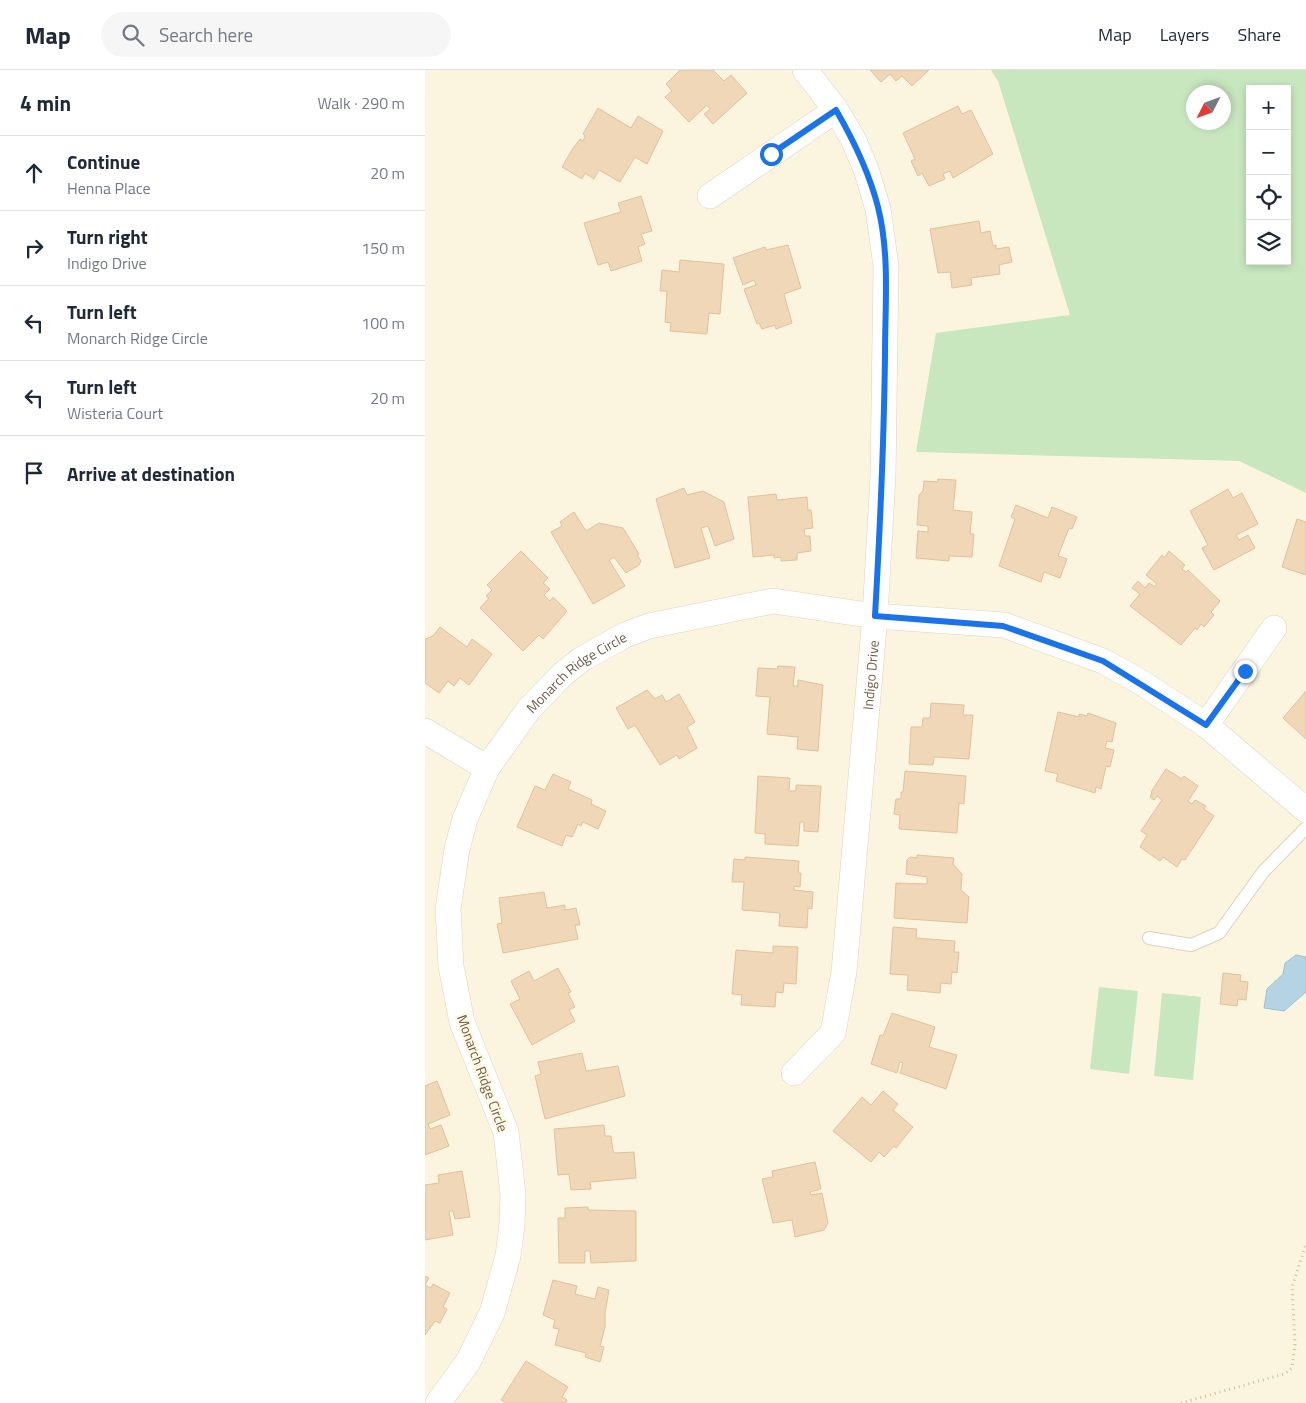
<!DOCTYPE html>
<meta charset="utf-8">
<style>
:root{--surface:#fff;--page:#f6f6f7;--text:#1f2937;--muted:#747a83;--line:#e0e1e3}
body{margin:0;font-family:"Titillium Web",sans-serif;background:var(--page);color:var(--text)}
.controls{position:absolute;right:15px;top:15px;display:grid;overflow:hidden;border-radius:0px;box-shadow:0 2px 8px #0003}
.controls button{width:45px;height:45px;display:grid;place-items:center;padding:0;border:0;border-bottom:1px solid var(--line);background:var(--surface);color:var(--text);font:25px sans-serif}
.compass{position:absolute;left:761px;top:15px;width:45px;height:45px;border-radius:50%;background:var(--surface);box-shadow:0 2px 8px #0003;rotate:228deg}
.stop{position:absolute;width:15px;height:15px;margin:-11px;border:4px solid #1a73e8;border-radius:50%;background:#fff}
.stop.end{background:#1a73e8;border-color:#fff;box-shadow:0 1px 5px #0008}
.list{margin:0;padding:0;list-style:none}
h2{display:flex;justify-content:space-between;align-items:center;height:65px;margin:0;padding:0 20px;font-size:21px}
h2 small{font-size:16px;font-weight:400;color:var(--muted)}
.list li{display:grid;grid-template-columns:32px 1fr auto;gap:15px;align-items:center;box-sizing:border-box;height:75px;padding:0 20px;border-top:1px solid var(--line)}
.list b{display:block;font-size:19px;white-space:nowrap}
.list p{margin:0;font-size:16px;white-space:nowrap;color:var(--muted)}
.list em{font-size:16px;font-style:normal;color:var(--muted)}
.icon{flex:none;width:28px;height:28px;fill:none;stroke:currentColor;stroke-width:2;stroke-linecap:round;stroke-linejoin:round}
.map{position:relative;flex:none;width:881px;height:1333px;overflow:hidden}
header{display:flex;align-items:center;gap:30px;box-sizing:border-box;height:70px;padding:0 25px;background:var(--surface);border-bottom:1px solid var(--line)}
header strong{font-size:24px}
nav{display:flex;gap:28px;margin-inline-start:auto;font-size:18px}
.search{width:350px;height:45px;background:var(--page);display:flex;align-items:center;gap:12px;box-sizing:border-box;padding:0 18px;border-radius:28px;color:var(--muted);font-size:19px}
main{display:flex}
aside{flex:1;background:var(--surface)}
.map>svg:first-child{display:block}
</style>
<header>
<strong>Map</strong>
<div class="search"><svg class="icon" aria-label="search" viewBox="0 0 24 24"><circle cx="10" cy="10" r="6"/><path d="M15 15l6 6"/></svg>Search here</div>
<nav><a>Map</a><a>Layers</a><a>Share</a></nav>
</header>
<main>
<aside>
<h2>4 min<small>Walk · 290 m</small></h2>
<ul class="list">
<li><svg class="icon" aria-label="ahead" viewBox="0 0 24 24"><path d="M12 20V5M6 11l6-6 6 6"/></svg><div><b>Continue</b><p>Henna Place</p></div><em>20 m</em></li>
<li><svg class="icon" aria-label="right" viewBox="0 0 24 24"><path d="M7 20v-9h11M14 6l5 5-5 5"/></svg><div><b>Turn right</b><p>Indigo Drive</p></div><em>150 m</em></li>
<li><svg class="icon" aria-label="left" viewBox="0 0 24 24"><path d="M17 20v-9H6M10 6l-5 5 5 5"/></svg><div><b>Turn left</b><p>Monarch Ridge Circle</p></div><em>100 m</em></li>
<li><svg class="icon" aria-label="left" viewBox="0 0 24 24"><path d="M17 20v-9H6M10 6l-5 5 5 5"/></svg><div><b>Turn left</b><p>Wisteria Court</p></div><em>20 m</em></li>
<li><svg class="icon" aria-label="arrive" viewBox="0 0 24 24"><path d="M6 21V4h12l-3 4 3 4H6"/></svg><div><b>Arrive at destination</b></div></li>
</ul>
</aside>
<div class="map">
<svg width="881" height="1333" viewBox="0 0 881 1333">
<rect width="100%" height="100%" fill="#fbf5df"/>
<!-- green -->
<g fill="#c8e7bf" fill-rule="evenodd">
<path d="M566,0h315v423l-67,-32 -323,-9 20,-119 134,-18 -72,-234zM825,19h37v172h-37zM768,22h30v30h-30z"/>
<path d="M674,917l39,4 -9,83 -39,-5z"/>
<path d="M737,923l39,4 -8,83 -39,-4z"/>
</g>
<!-- water -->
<path fill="#b5d4e3" stroke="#9cc2d4" d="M871,885l10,2v35l-22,19 -20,-3 3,-19 16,-15 2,-11z"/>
<!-- building -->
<g fill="#efd7b8" stroke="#e1c199">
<path d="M255,0h33l11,11 7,-6 16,18 -34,31 -9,-10 6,-5 -3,-4 -18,17 -24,-25 7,-6 -6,-7z"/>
<path d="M445,0h59l-17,16 -10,-10 -6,5 -6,-7 -9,8z"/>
<path d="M533,36l4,8 9,-4 22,44 -40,24 -3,-7 -7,3 2,5 -16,7 -7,-13 -4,3 -7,-15 4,-2 -12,-26z"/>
<path d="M173,38l33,20 7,-12 25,15 -16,33 -12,-7 -15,25 -21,-12 -5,9 -9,-6 -3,6 -20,-12 10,-17 8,-11 3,2 2,-5 -2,-2z"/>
<path d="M216,126l11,35 -11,3 4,10 -7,3 4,14 -31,10 -3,-9 -10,3 -14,-42 37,-11 -3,-9z"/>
<path d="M554,151l2,12 9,-2 3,15 3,-1v4l13,-2 3,15 -13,3 1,9 -29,4 1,7 -20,3 -2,-16 -12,1 -8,-44z"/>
<path d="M363,175l13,43 -17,6 8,29 -16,6 -1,-4 -13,4 -3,-6 -2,1 -13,-35 12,-4 -2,-5 -11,5 -10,-27 32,-11 1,3z"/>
<path d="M255,190l44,4 -4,50 -11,-1 -2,21 -37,-3 1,-8 -6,-1 2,-31h-7l2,-21 17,2z"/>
<path d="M513,409l18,1 -3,30 19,2 -2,22h4l-2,23 -23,-1v5l-33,-3 2,-27 10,1v-6l-11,-1 2,-30 4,-4 1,-10 13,1z"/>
<path d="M259,418l3,7 16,-4 21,11 10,37 -19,7 -7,-20 -7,2 9,30 -35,10 -19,-69z"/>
<path d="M803,419l5,9 9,-5 16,31 -22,11 3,5 9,-5 7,13 -41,22 -12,-22 6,-3 -18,-34z"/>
<path d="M351,424l1,6 30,-3 1,13h3l2,18 -9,1 1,7h5l1,15 -14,2v7l-16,1v-4l-7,1v-3l-21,2 -5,-60z"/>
<path d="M591,435l32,13 4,-11 25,10 -5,12 -3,-1 -11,28 9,3 -7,19 -16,-6 -3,10 -42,-16 16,-47 -4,-2z"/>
<path d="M149,442l12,19 13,-8 24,5 16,26 -2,1 4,6 -2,4 -13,8 -12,-16 -5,3 16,26 -32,18 -42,-72 11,-6 -2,-4z"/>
<path d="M872,449l9,3v53l-24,-8z"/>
<path d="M96,481l27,27 -5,5 7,6 -6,6 6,6 3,-4 14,14 -24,28 -4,-4 -16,16 -43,-43 9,-10 -3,-2 6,-6 -5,-5z"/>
<path d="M744,481l16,14 -3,4 4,3 2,-2 32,31 -9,11 3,3 -10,12 -3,-3 -4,6 -2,-2 -14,17 -51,-39 10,-12 -8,-6 6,-7 7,7 4,-5 6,4 2,-3 -11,-9 16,-20 2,3z"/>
<path d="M15,557l27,20 5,-8 20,15 -23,31 -9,-7 -6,8 -6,-5 -9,12 -14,-10v-44l8,-3z"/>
<path d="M353,596l17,1 -2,19h5v-6l25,5 -5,66 -21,-2 1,-12 -31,-3 3,-37 -14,-1 2,-28 19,1z"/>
<path d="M222,620l8,9 7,-4 4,7 13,-8 16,28 -8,5 10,21 -18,11 -2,-4 -17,10 -25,-40 -7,4 -12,-21z"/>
<path d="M881,621v48l-23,-21z"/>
<path d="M506,633l33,2 -1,10h10l-4,44 -35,-2 -1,8 -24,-1 2,-37h11l1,-9h7z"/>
<path d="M633,642l21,5v-3l8,2 1,-3 28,10 -4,19 -5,-1 -2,7 9,2 -4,17 -4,-1 -5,23 -5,-2 -1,6 -39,-12 2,-7 -13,-3z"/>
<path d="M741,699l16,10 2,-3 14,10 -10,15 4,3 3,-4 11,6 -2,3 10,7 -29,44 -3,-1 -5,8 -14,-10 -3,4 -20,-14 7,-12 -6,-4 21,-31 -5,-4 -3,4 -4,-3 2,-4 -1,-1z"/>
<path d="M480,701l61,5 -2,28 -5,-1 -2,30 -58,-4 1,-14 -6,-1 2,-15h5v-7h2z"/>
<path d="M128,704l18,8 -3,7 24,11 -1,4 15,7 -8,18 -15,-7 -2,4 -3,-2 -6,13 -6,-2 -4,11 -45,-19 18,-41 10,4z"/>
<path d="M333,706l32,2 -1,13h7v-6l25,1 -3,46 -14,-1v-9h-4l-2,24 -33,-2v-10l-10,-1z"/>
<path d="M492,785l37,3 -1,6 9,10 -1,16 8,7 -2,26 -73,-5 2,-35 31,1v-7l-21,-3 1,-14 3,-3 7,1z"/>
<path d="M320,787l54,4 -1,12h3l-1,14 -6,-1v4l19,2 -1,17 -4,-1 -1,20 -28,-2 1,-13 -38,-3 2,-28h-12l2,-23 11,1z"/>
<path d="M119,822l3,16 18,-3v5l11,-2 4,17h-5l3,14 -75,14 -6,-29 5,-1 -3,-25z"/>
<path d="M468,857l24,2 -1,9 39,3 -1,11h5l-2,21 -5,-1 -1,12 -10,-1 -1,10 -33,-3 1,-15 -18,-1z"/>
<path d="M348,876l25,1 -2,37 -12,-1 -1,10 -7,-1 -1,15 -34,-2 1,-10 -10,-1 4,-44 37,3z"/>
<path d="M133,898l13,24 -3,1 7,14 -6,3 6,11 -43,24 -22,-41 10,-5 -9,-18 18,-10 5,10z"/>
<path d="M798,903l18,2 -1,6 8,1 -2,18 -8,-1 -1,7 -17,-2z"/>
<path d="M467,943l43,14 -6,20 28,8 -11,34 -46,-16 3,-10 -3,-1 -3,11 -26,-9 9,-29 3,1z"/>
<path d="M157,983l4,18 32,-5 7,30 -80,23 -10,-43 6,-2 -3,-12z"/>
<path d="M12,1011l13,34 -22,9 2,5 11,-4 8,21 -24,9v-69z"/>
<path d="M458,1021l15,13 -5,6 20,17 -17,21 -2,-2 -10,11 -5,-5 -8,10 -38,-31 29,-34 9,8z"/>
<path d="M179,1055l1,11h6l2,15 2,2 19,-1 2,26 -46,4 1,7 -20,1 -2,-16 -11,1 -4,-46z"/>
<path d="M390,1092l6,27 -11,3 1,3 11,-2 6,30 -4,7 -29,7 -3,-17 -19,3 -11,-44 11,-2 -1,-6z"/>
<path d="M37,1101l8,46 -15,2 -2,-8h-4l4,24 -28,5v-55l14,-2 -1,-8z"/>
<path d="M163,1137v3l48,1v50l-45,2 -1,-12h-5v12h-26l-1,-45h7v-10z"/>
<path d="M0,1206l4,2 -4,7 6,3 2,-4 17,9 -7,14 4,2 -7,14 -5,-2 -10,14z"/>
<path d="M128,1210l24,6 -2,8 20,5 3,-12 11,3 -4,23v14l-5,19 4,1 -4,15 -15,-5 1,-4 -31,-8 4,-16 -6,-1 2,-8 -12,-5z"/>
<path d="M101,1291l42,26 -6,10 5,3 -1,3h-60l-5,-3z"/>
</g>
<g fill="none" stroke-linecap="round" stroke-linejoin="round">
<!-- lane casing -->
<g stroke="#ded2bc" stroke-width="14">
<path id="lane" d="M724,868l42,7 28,-12 44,-61 43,-44"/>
</g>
<!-- street casing -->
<g stroke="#ded2bc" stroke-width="26">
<g id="street">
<path d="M285,126l126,-86"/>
<path d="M781,655l68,-97"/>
<path d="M0,661l62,37"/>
<path id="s1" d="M369,1003l39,-40 11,-61 31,-356 8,-140 3,-210 -8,-57 -12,-40 -13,-30 -17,-29 -31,-40"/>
<path id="s2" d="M13,1333l30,-41 24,-49 16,-57 4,-31 1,-31 -7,-62 -44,-110 -11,-56 -3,-57 9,-60 8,-30 22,-51 42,-59 34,-35 19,-15 43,-24 24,-9 124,-25 102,15 129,9 99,36 36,20 67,44 100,85"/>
</g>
</g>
<!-- path -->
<path stroke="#d3bb9c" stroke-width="3" stroke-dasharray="1 4" stroke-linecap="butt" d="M756,1333l103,-29 8,-6 3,-23 -3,-58 14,-43"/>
<!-- lane -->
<use href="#lane" stroke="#fff" stroke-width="12"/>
<!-- street -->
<use href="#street" stroke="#fff" stroke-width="25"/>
</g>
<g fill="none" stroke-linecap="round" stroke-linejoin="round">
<!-- route -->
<path stroke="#1a73e8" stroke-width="6" d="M346,84l65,-44c18,31 33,62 42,97 12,48 7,99 7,147 -1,88 -5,175 -10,262l128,10 100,35 103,64 39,-54"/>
</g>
<g text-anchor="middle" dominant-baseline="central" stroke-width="5" stroke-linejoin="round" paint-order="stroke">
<!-- street labels -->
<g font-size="14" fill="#705d48" stroke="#fef9e4">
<text stroke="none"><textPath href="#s2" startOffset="802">Monarch Ridge Circle</textPath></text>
<text stroke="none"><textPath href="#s1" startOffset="416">Indigo Drive</textPath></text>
<text transform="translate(58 1003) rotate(70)">Monarch Ridge Circle</text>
</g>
</g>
</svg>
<div class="controls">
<button>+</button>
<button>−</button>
<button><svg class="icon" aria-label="locate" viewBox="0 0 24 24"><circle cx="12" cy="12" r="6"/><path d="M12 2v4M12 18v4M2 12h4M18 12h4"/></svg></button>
<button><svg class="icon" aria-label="layers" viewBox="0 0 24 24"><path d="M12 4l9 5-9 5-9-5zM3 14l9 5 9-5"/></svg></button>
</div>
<svg class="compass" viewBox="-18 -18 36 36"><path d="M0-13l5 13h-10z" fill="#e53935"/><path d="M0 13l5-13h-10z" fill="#747a83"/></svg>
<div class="stop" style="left:346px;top:84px"></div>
<div class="stop end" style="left:820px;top:601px"></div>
</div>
</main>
